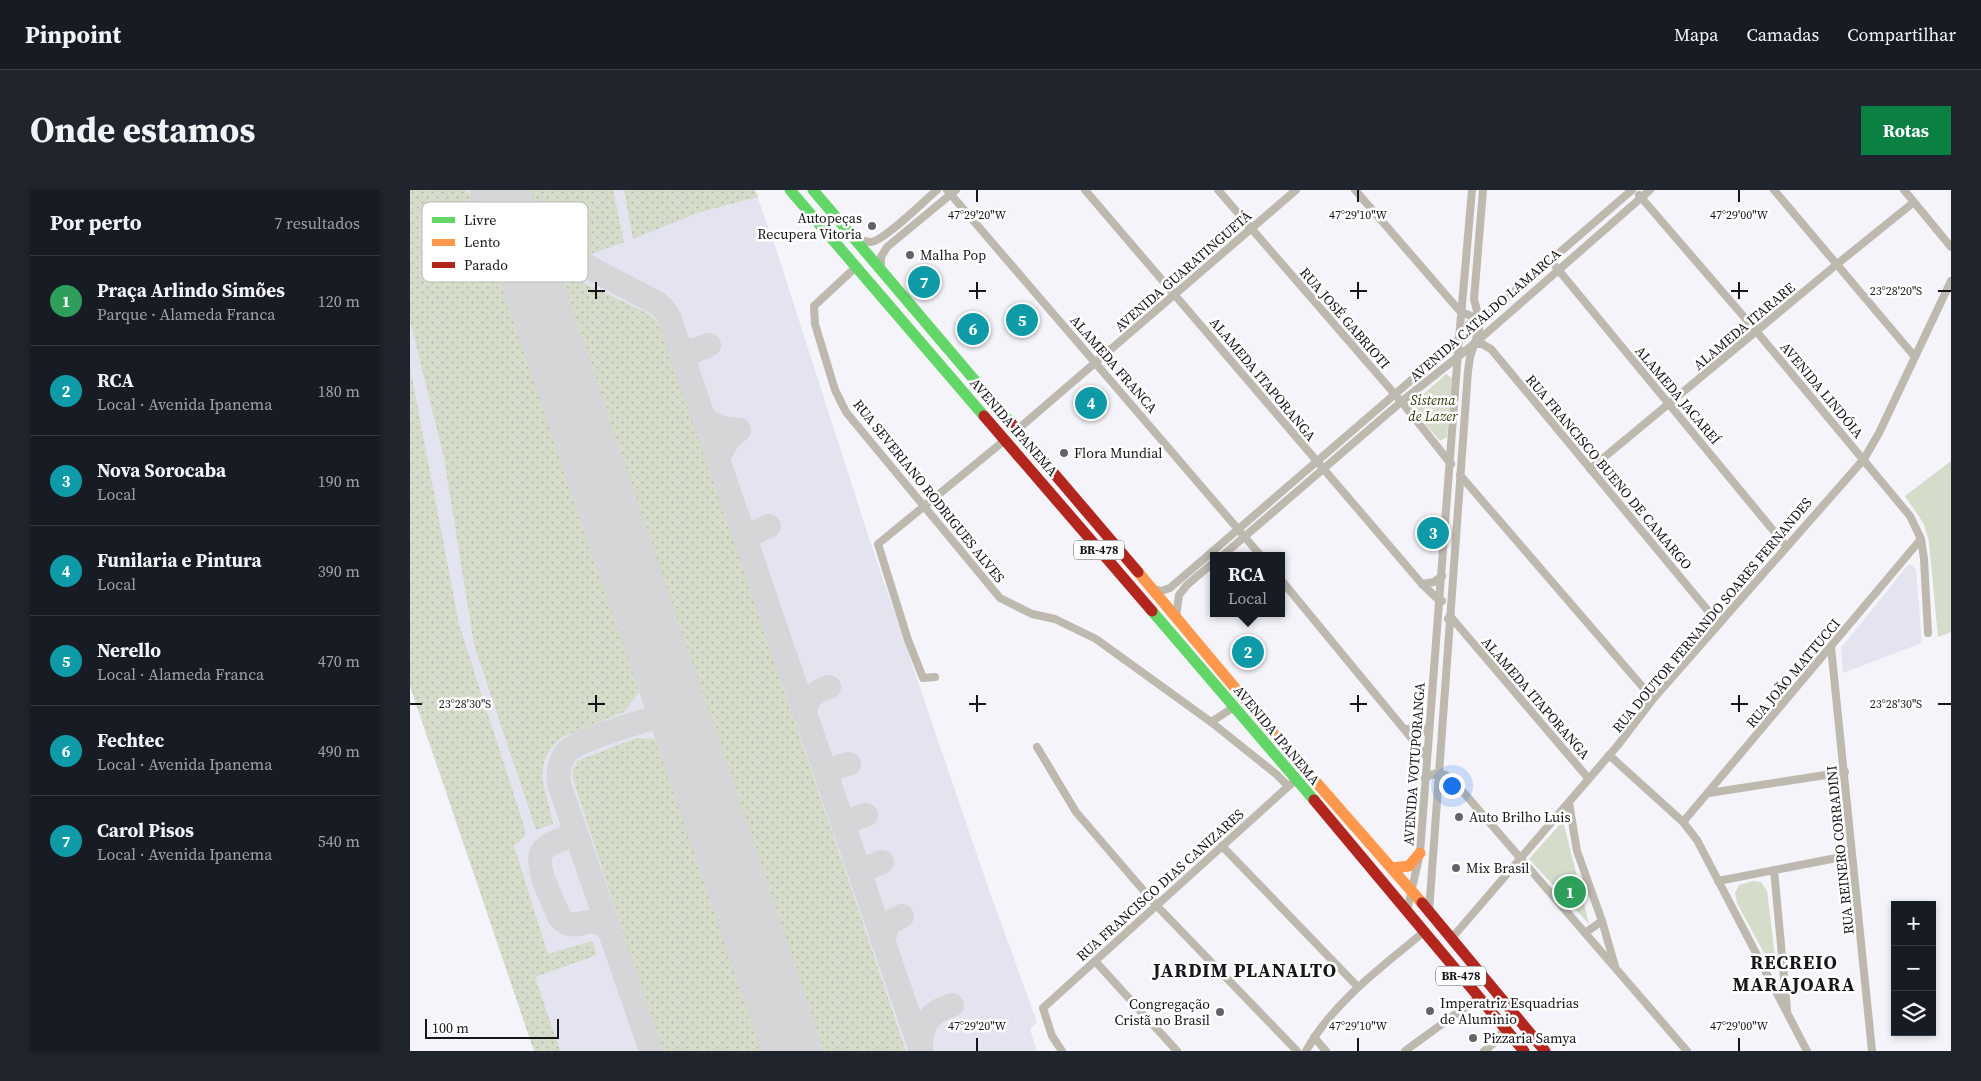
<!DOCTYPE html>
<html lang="pt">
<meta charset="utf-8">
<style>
:root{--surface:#171b24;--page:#20242c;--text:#f1f3f6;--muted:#9ea1a6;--line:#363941;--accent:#0b8043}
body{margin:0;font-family:"Source Serif 4",serif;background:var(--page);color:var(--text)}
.controls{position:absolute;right:15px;bottom:15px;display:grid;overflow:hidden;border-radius:0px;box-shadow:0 2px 8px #0003}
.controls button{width:45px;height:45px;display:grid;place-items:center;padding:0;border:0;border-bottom:1px solid var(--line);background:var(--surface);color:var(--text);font:25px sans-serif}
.scale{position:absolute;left:15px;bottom:12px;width:134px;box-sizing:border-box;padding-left:5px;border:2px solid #16161a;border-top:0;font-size:14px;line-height:18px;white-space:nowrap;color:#16161a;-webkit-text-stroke:4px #fff;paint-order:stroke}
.you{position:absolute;left:1041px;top:595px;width:18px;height:18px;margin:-12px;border:4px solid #fff;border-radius:50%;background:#1a73e8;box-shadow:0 0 0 8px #1a73e833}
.badge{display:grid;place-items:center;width:32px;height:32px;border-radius:50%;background:var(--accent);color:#fff;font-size:16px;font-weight:700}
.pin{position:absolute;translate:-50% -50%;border:2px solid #fff;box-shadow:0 1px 5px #0006}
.popup{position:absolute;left:800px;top:362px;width:75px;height:65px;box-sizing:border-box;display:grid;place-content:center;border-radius:0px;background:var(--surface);filter:drop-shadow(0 1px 4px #0005);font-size:16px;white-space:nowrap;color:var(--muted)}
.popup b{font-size:19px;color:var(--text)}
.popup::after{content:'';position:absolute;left:50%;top:100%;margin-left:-10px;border:10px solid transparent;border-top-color:var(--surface)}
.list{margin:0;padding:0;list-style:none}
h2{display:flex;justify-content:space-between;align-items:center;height:65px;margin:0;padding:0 20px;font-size:21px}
h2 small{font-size:16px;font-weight:400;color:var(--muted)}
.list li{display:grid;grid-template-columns:32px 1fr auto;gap:15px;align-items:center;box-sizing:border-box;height:90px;padding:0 20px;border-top:1px solid var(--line)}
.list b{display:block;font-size:19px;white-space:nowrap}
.list p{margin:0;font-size:16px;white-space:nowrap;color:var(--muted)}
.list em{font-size:16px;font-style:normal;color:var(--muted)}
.icon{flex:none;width:28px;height:28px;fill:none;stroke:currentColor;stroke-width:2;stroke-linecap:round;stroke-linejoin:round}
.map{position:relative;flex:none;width:1541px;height:861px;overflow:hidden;border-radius:0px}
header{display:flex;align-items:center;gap:30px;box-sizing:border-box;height:70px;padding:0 25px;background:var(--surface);border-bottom:1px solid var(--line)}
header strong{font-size:24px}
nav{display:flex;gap:28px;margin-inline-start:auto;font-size:18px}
.intro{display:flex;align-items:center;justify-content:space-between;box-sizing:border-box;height:120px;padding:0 30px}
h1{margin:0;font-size:35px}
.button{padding:12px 22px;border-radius:0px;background:var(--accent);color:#fff;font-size:18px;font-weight:700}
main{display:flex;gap:30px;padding:0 30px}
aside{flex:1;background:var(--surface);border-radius:0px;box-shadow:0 2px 8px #0003}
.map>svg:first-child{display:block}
</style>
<header>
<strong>Pinpoint</strong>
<nav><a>Mapa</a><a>Camadas</a><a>Compartilhar</a></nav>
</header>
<div class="intro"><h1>Onde estamos</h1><a class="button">Rotas</a></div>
<main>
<aside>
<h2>Por perto<small>7 resultados</small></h2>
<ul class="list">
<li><span class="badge" style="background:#2e9e5b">1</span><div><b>Praça Arlindo Simões</b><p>Parque · Alameda Franca</p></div><em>120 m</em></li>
<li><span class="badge" style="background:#0f9aa8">2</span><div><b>RCA</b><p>Local · Avenida Ipanema</p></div><em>180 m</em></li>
<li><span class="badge" style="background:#0f9aa8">3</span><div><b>Nova Sorocaba</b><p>Local</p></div><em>190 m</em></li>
<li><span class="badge" style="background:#0f9aa8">4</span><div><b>Funilaria e Pintura</b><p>Local</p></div><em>390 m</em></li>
<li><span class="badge" style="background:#0f9aa8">5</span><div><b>Nerello</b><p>Local · Alameda Franca</p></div><em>470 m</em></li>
<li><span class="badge" style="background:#0f9aa8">6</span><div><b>Fechtec</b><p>Local · Avenida Ipanema</p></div><em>490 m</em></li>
<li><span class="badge" style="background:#0f9aa8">7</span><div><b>Carol Pisos</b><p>Local · Avenida Ipanema</p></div><em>540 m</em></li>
</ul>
</aside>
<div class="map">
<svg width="1541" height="861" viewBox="0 0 1541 861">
<defs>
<pattern id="grass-dots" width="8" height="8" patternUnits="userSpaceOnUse" patternTransform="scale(1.25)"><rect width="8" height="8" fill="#d5dcca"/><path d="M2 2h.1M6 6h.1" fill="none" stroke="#b6bcad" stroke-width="1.8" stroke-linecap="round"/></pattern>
</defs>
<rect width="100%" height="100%" fill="#f4f4fa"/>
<!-- built -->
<g fill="#e3e4f0">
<path d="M0,0h345l23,65 90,280 120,352 49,135 -7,7 7,22h-503l-124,-365z"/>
<path d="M1498,375h5l3,5 6,73 -79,30 -2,-25z"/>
</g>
<!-- grass -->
<g fill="url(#grass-dots)">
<path d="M0,0h55l16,13 162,484 -19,25 -61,25 -12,11 -7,13 -2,17 11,46 -17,6 -62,-185 -30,-187 -34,-138z"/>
<path d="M106,0h97l11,52 -44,16 -38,-21 -19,-29z"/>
<path d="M214,0h131l3,7 -61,16 -64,26z"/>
<path d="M156,85l82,38 13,12 245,726h-96l-258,-758v-10l5,-6z"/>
<path d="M0,177l49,257 66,205v7l-11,10 34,108 44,-13 5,14 -62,22 25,74h-26l-124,-365z"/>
<path d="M226,548l18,1 9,6 106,306h-108l-88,-272v-9l4,-9z"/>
</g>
<!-- park -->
<g fill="#d5dcca">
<path d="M1036,184l6,4 -5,59 -7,4 -25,-29v-10z"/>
<path d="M1541,271v171l-13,5 -9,-95 -5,-18 -19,-28z"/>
<path d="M1153,631l26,103 -60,-65z"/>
<path d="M1343,691l8,1 6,9 9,74 -2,2 -3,-1 -34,-63 -2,-10 4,-8z"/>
</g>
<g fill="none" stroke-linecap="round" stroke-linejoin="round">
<!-- taxiway -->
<g stroke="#d6d5d7" stroke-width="24">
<path d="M84,0l13,18"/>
<path d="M124,100c5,-27 9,-38 39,-31l84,44 7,6 5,8 252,734"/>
<path d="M270,157l14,4 15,-6"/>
<path d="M295,230l17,8 17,2c-11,9 -17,17 -21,31"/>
<path d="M336,352l9,-10 14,-6"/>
<path d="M395,524c1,-17 10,-22 24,-27"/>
<path d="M249,526l11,1 13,10"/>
<path d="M418,590c3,-12 10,-14 21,-16"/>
<path d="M164,640c-9,11 -21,11 -29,18 -15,13 9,55 15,70 16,17 25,-6 48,9"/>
<path d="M435,640l6,-10 15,-5"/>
<path d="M452,690c1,-12 10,-14 20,-18"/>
<path d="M473,751l5,-18 14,-7"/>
<path d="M241,861l-92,-267c-1,-10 0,-21 6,-30 11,-15 74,-31 94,-38 8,-7 11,-13 12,-24"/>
<path d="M511,861c-1,-25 6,-38 31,-46"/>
</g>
<!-- runway -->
<path stroke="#d6d5d7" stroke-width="60" d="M90,0l293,861"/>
<!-- street -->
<g stroke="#bdb9af" stroke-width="8">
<path d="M537,0l314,366"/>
<path d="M675,0l337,394 18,17h2"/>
<path d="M808,0l187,216 46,58"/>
<path d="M945,0l103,119 3,3 18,7"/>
<path d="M1364,0l141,167"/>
<path d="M1494,0l47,57"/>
<path d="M1229,5l118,137 153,184 11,23 3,20 4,74"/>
<path d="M446,48c5,2 10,4 15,4 13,-1 54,-42 66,-52"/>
<path d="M446,77l-42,39 1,18 20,66 11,22 154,186 32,16 23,5 41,20 115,83 65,52 12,12"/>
<path d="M1146,77l230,279"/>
<path d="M471,79v-12l6,-10 69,-57"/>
<path d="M1064,154h8l9,5 228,275"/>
<path d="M607,240l279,-240"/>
<path d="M1180,279l246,-204 78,-63"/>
<path d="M1050,285l193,224"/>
<path d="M812,366l179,-154 73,-58 176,-154"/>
<path d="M872,391l145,176"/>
<path d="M1012,394l12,-2 8,-6"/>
<path d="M744,399l7,2 9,-3 289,-249c10,-21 17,-18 35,-30l138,-119"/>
<path d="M766,427l3,-22 8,-10 27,-23"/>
<path d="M1038,429l2,-3 138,162"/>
<path d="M1421,457l41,404"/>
<path d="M525,487l-12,1 -15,-38 -30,-96 127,-104"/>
<path d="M801,532l23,-15"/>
<path d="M997,539c8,5 16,6 22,-3"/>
<path d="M627,557l39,65 80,93 141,146"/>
<path d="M1199,565l74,67 14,18 110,211"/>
<path d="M1015,588c9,-6 18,-6 27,1l235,272"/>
<path d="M1299,603l136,-21"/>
<path d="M1159,613l8,48 25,70 13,45"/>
<path d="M1273,632l238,-283"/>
<path d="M812,656l136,141"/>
<path d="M1364,680l13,139"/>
<path d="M1308,691l134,-26"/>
<path d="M997,721l13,-58 39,-514 13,-149"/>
<path d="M1019,722l39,-541 2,-14 9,-27v-11l-5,-20 9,-109"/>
<path d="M1175,743l17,-12"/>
<path d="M1041,749l167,-194 35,-46 211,-240 15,-26 72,-152"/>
<path d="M685,771l82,90"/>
<path d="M904,847l12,14"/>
<path d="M652,861l-10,-15 -9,-28 249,-225"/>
<path d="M896,861c28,-50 76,-84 119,-120"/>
<path d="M995,861l74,-54"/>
<path d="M1074,861l15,-12 12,-29"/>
</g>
<!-- fast -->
<g stroke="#63d668" stroke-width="11">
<path d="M380,0l194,226"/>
<path d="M403,0l198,233"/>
<path d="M742,421l162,189"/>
</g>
<!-- slow -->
<g stroke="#ff974d" stroke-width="11">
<path d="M728,382l128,153 156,178"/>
<path d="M982,678l17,-2 11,-13"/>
</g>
<!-- jam -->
<g stroke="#b3261e" stroke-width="11">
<path d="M574,226l168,195"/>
<path d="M601,233l127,149"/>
<path d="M904,610l210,251"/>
<path d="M1012,713l123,148"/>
</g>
</g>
<!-- ticks -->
<path fill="none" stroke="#16161a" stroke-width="2" d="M567,0v12M948,0v12M1329,0v12M186,92v17M567,92v17M948,92v17M1329,92v17M178,101h17M559,101h17M940,101h17M1321,101h17M1528,101h13M186,505v17M567,505v17M948,505v17M1329,505v17M0,514h12M178,514h17M559,514h17M940,514h17M1321,514h17M1528,514h13M567,848v13M948,848v13M1329,848v13"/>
<!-- markers -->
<g fill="#646468" stroke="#fff" stroke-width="2">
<circle cx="462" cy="36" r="5"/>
<circle cx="500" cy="65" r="5"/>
<circle cx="654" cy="263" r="5"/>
<circle cx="1049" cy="627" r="5"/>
<circle cx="1046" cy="678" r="5"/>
<circle cx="1020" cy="821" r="5"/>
<circle cx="810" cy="822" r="5"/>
<circle cx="1063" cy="848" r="5"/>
</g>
<g text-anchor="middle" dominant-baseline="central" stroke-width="5" stroke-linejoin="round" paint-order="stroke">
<!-- shield labels -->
<g fill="#fff" stroke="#5c5c5f" stroke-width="1">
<rect x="664" y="350.5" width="50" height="19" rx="4"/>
<rect x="1026" y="776.5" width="50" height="19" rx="4"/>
</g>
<g font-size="12" font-weight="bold" fill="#16161a">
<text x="689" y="360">BR-478</text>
<text x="1051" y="786">BR-478</text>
</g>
<!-- poi labels -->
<g font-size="14" fill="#16161a" stroke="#fff" text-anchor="start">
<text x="452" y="28" text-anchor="end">Autopeças<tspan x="452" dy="16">Recupera Vitoria</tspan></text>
<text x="510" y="65">Malha Pop</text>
<text x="664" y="263">Flora Mundial</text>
<text x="1059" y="627">Auto Brilho Luis</text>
<text x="1056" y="678">Mix Brasil</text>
<text x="1030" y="813">Imperatriz Esquadrias<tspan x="1030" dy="16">de Aluminio</tspan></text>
<text x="800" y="814" text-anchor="end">Congregação<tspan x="800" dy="16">Cristã no Brasil</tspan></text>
<text x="1073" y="848">Pizzaria Samya</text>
</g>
<!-- street labels -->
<g font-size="14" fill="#16161a" stroke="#fff">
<text transform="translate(773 81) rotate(-41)">AVENIDA GUARATINGUETÁ</text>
<text transform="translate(1075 125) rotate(-41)">AVENIDA CATALDO LAMARCA</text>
<text transform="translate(935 128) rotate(49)">RUA JOSÉ GABRIOTI</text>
<text transform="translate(1334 136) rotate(-40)">ALAMEDA ITARARE</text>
<text transform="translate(704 174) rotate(49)">ALAMEDA FRANCA</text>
<text transform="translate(853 189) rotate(50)">ALAMEDA ITAPORANGA</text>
<text transform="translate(1412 200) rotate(50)">AVENIDA LINDÓIA</text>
<text transform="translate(1268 205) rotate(50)">ALAMEDA JACAREÍ</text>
<text transform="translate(604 237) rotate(49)">AVENIDA IPANEMA</text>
<text transform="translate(1199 282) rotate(50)">RUA FRANCISCO BUENO DE CAMARGO</text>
<text transform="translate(519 301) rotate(51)">RUA SEVERIANO RODRIGUES ALVES</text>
<text transform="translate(1302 425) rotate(-50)">RUA DOUTOR FERNANDO SOARES FERNANDES</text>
<text transform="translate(1383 483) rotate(-50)">RUA JOÃO MATTUCCI</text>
<text transform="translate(1126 508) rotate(49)">ALAMEDA ITAPORANGA</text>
<text transform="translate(867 545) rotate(50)">AVENIDA IPANEMA</text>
<text transform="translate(1004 574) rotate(-86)">AVENIDA VOTUPORANGA</text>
<text transform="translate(1430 660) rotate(-96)">RUA REINERO CORRADINI</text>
<text transform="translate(750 695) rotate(-42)">RUA FRANCISCO DIAS CANIZARES</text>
</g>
<!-- park labels -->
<g font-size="14" font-style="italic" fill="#2f3a0c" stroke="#fff">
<text x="1023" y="210">Sistema<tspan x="1023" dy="16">de Lazer</tspan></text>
</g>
<!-- district labels -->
<g font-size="19" font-weight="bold" letter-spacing="1" fill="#16161a" stroke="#fff">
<text x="1384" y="772">RECREIO<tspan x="1384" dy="22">MARAJOARA</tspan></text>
<text x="835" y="780">JARDIM PLANALTO</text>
</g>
</g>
<!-- legend -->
<rect x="12" y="12" width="166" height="80" rx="8" fill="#fff" stroke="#b9b9ba" stroke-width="1"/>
<rect x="22" y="27" width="23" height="6" fill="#63d668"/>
<rect x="22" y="49" width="23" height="7" fill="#ff974d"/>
<rect x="22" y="72" width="23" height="6" fill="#b3261e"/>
<g font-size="14" fill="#16161a">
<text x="54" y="35">Livre</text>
<text x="54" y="57">Lento</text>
<text x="54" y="80">Parado</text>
</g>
<g font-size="12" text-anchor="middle" fill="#16161a" stroke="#fff" stroke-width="5" stroke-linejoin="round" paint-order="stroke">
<text x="567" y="29">47°29'20"W</text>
<text x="948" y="29">47°29'10"W</text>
<text x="1329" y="29">47°29'00"W</text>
<text x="1486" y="105">23°28'20"S</text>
<text x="55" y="518">23°28'30"S</text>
<text x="1486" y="518">23°28'30"S</text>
<text x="567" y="840">47°29'20"W</text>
<text x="948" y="840">47°29'10"W</text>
<text x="1329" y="840">47°29'00"W</text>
</g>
</svg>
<div class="controls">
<button>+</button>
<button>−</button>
<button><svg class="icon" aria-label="layers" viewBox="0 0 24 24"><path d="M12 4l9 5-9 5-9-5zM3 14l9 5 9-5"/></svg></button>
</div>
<div class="scale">100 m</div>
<div class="you"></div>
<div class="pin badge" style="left:1160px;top:702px;background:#2e9e5b">1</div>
<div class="pin badge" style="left:838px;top:462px;background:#0f9aa8">2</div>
<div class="popup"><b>RCA</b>Local</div>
<div class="pin badge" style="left:1023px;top:343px;background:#0f9aa8">3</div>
<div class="pin badge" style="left:681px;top:213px;background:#0f9aa8">4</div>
<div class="pin badge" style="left:612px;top:130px;background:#0f9aa8">5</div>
<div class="pin badge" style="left:563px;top:139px;background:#0f9aa8">6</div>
<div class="pin badge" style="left:514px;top:92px;background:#0f9aa8">7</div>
</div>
</main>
